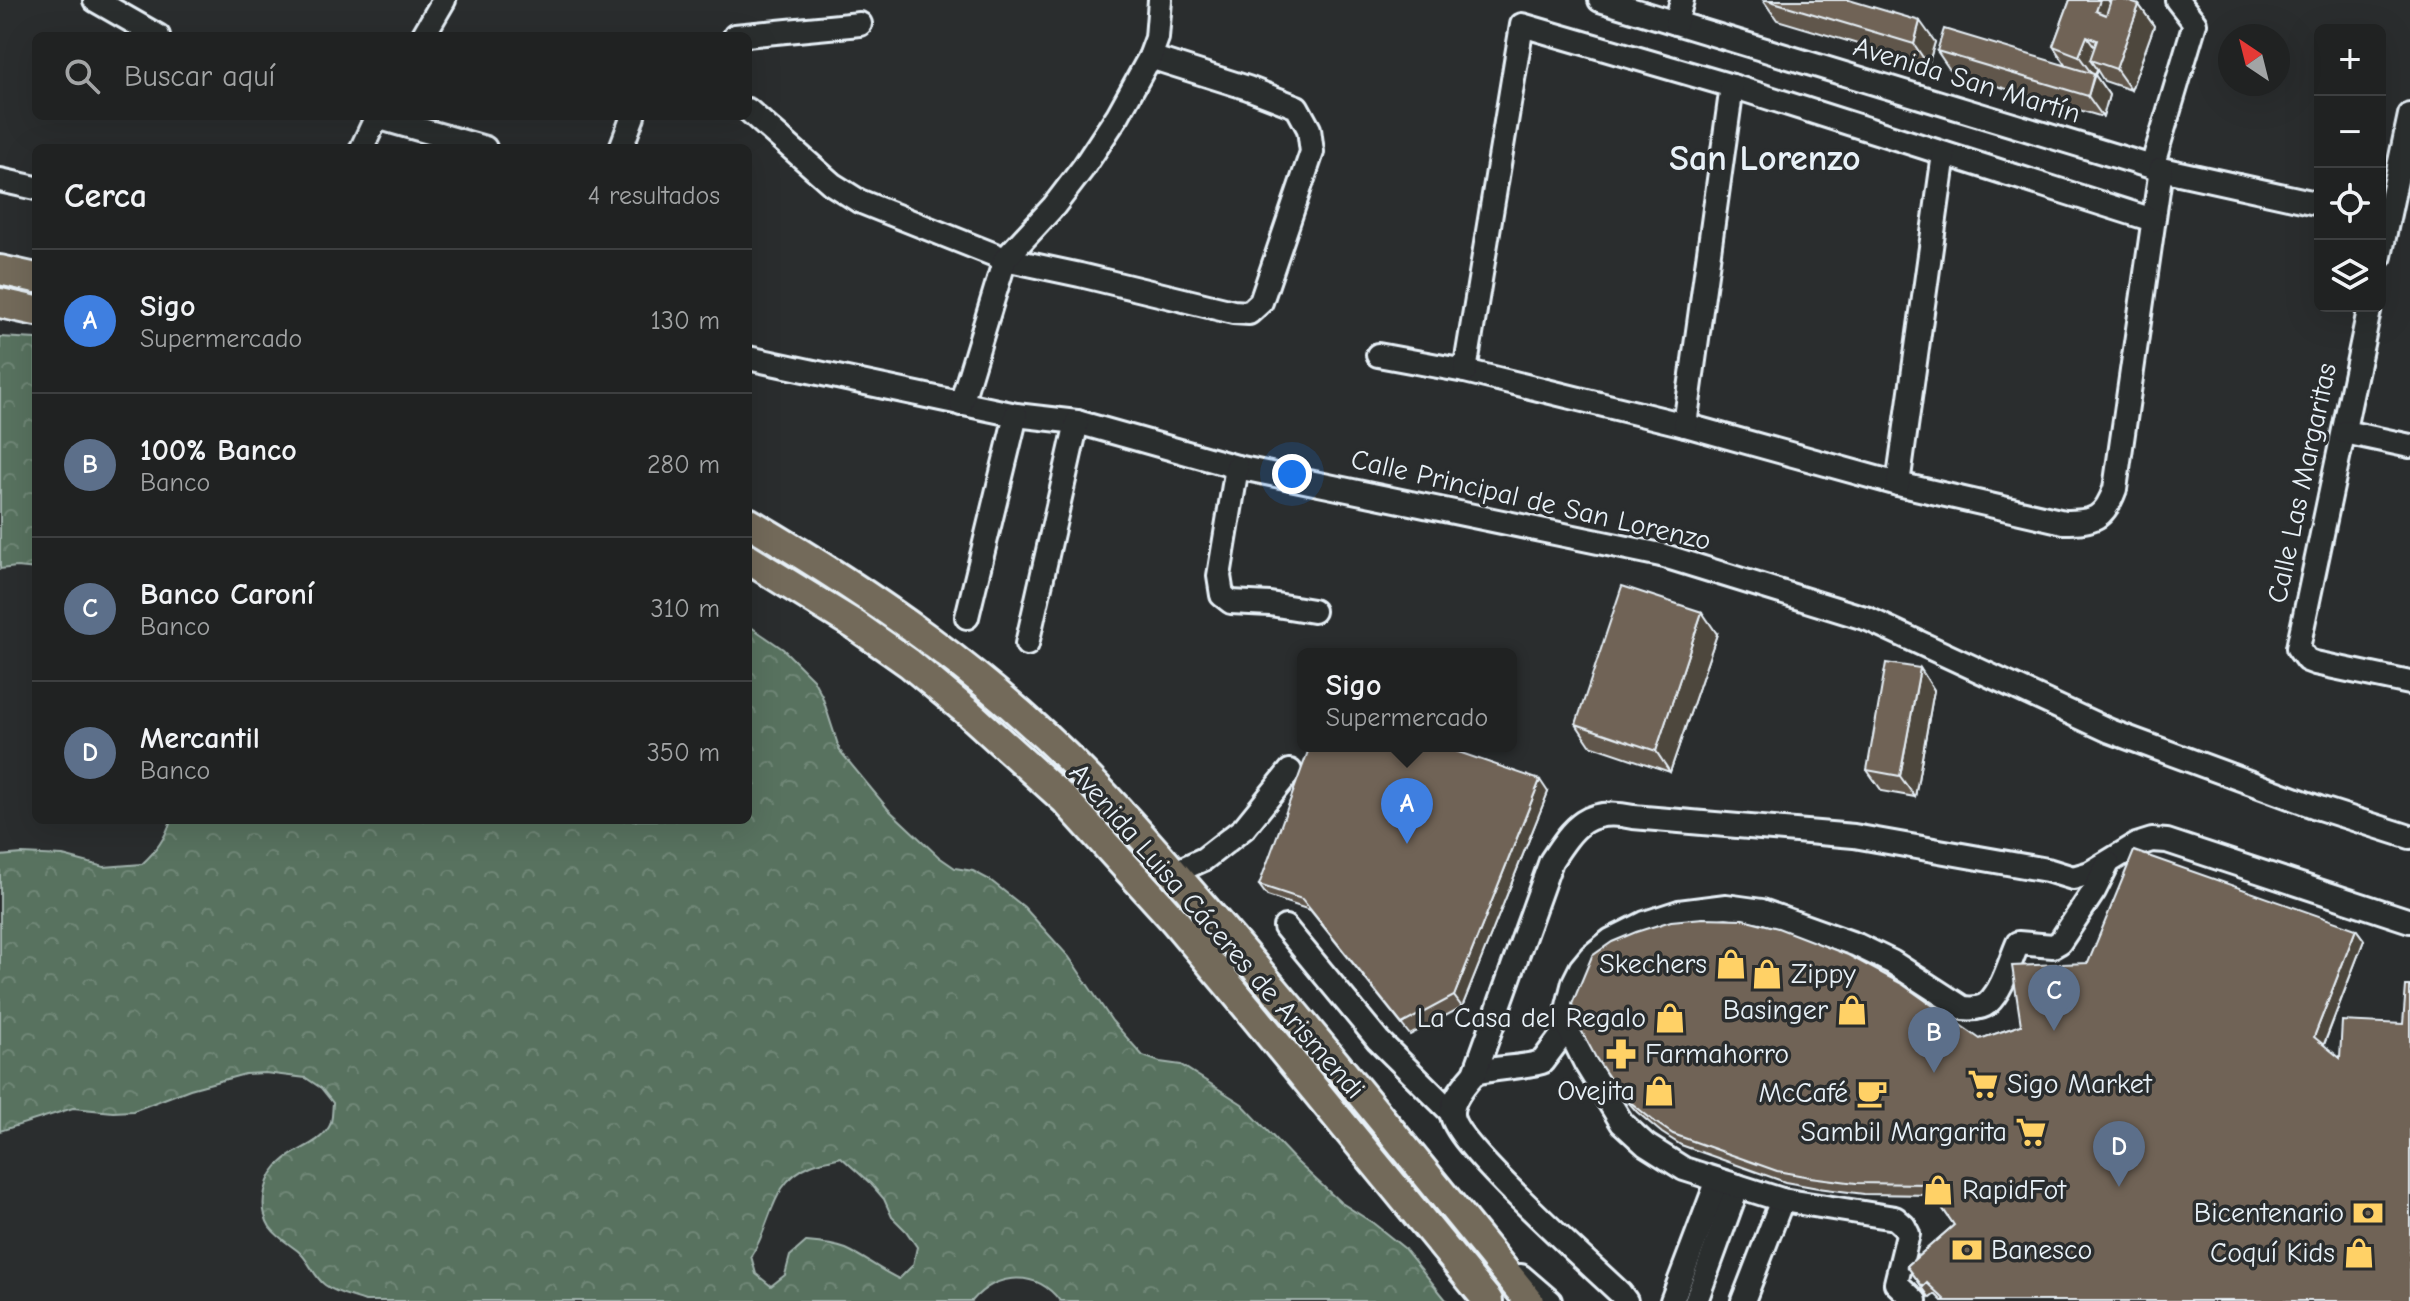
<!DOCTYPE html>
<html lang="es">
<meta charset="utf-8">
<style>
:root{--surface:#202222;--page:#282a2a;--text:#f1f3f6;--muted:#a2a4a5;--line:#3d3f40;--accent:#8c9099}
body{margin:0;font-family:"Comic Neue",sans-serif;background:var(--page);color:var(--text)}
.controls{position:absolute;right:24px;top:24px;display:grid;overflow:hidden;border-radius:12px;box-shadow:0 8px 32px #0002}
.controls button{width:72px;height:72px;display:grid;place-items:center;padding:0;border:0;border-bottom:2px solid var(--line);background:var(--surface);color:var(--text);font:40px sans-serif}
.compass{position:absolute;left:2218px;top:24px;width:72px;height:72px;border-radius:50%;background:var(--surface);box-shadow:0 8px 32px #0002;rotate:325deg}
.you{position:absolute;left:1292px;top:474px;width:28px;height:28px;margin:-20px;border:6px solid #fff;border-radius:50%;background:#1a73e8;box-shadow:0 0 0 12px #1a73e833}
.badge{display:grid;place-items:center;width:52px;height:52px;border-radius:50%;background:var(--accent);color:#fff;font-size:26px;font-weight:700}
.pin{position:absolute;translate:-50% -66px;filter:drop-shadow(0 2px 4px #0008)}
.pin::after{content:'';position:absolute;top:42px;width:28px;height:24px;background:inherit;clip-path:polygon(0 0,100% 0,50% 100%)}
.popup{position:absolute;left:1297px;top:648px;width:220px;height:104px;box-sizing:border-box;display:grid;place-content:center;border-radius:12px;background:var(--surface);filter:drop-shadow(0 2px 6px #0005);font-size:26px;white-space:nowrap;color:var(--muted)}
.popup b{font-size:30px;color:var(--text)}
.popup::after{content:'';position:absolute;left:50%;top:100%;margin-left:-16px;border:16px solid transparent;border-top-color:var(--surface)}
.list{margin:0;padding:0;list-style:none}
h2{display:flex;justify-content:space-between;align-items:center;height:104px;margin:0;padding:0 32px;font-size:34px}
h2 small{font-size:26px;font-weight:400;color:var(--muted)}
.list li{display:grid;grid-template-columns:52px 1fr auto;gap:24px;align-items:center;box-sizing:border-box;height:144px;padding:0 32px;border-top:2px solid var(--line)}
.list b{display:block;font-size:30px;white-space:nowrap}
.list p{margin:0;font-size:26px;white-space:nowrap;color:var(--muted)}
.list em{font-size:26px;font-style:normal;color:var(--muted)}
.icon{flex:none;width:44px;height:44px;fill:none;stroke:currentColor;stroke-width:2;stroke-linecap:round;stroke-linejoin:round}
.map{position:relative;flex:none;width:2410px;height:1301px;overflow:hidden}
.search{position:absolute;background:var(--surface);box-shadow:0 8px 32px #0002;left:32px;top:32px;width:720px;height:88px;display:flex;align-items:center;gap:20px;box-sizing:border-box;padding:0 28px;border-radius:12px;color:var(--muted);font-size:30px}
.panel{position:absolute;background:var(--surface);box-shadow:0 8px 32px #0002;left:32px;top:144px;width:720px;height:680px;border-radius:12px}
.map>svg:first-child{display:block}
</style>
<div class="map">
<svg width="2410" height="1301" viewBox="0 0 2410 1301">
<defs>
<pattern id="forest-crowns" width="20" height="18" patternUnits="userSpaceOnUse" patternTransform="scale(2)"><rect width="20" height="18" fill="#58725f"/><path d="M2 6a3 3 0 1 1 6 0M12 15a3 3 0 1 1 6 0" fill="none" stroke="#708777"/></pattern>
</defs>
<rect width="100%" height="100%" fill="#2a2d2e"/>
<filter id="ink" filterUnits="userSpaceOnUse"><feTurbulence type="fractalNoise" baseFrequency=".0125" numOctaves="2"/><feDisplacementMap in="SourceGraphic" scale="16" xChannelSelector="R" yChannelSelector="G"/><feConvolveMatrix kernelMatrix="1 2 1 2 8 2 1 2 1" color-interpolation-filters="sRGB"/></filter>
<g filter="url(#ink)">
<!-- forest -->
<g fill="url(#forest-crowns)" stroke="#a0b2ac" stroke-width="2" fill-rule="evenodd">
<path d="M0,337l36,2v230l-19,-2 -17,2z"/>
<path d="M748,625l35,24 30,30 9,17 18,55 48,58 51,48 16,11 18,3 17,9 34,27 45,50 43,64 31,35 17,6 21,3 61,39 55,58 43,40 33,21 31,25 43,53h-387c-23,-31 -63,-29 -88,0h-607c-13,-5 -28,-7 -40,-16 -11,-8 -16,-25 -27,-34 -9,-7 -21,-14 -28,-24 -13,-21 -5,-53 14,-67 15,-12 35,-16 45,-33 4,-6 3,-16 4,-24l-12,-15 -15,-10 -41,-5 -20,1 -55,15 -57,22 -20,1 -40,-4 -73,23v-275l22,-2 41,2 41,11 38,-3c14,-13 23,-25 29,-44h577zM841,1157l30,27 13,15 8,18 14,14 11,16 -4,18 -14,14c-19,-9 -35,-22 -53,-30 -13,-5 -27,-6 -40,-7l-16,14 -5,19 -14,11 -15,-12 -5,-18c22,-32 18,-74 60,-91 9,-4 20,-5 30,-8z"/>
</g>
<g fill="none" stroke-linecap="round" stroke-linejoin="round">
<!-- minor casing -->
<g stroke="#e8f1f8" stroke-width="28">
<g id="minor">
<path d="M95,0l63,36"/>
<path d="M1600,0l552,167 168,37"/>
<path d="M1676,23l6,-23"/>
<path d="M423,36l21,-36"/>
<path d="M735,36l125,-12"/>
<path d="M748,110l84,74 27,17 146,58 75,16 153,37 16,1 12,-11 51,-150 -3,-23 -12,-22 -49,-19 -98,-31"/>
<path d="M373,116l112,32"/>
<path d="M362,148l15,-32"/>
<path d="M621,148l12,-32"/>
<path d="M2152,167l43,-144 -18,-23"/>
<path d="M0,180l36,8"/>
<path d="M2380,256l30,-141"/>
<path d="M2370,306l-72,342 9,12 8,3 95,20"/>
<path d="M1378,355l87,16 220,54 213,59 166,38c30,0 40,-3 51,-33l46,-320"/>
<path d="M748,358l268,57 61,7 160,45 424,88 207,64 242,112 209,77 91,29"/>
<path d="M1465,371l57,-346 210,61 421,134"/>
<path d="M961,404l44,-145 49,-53 29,-38 35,-53 32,-58 7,-19 3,-38"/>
<path d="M1685,425l47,-339"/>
<path d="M2345,432l65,14"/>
<path d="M1237,467l-18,109 3,19 9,7 39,2 43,7"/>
<path d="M1898,484l46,-330"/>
<path d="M967,617l49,-202"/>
<path d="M1027,644l50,-222"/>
<path d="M1173,873l31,-14 40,-31 46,-57"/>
<path d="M1285,927l93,113 74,73"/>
<path d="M1475,1073c23,-6 45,-5 67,-11l21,-28 7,-3"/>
<path d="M1521,1276l29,25"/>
<path d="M1626,1301l-6,-8c-29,-28 -165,-148 -168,-178 -1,-15 14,-32 23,-42l76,-212c23,-35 36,-54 82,-44l221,19 193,34 26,8 17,-5 46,-28 16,-5 15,1 243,80"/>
<path d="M1672,1301l46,-121"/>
<path d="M1696,1301l42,-115"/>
<path d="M1743,1301l39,-101"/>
<path d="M1915,1301l-19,-18 12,-49 -4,-8 -9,-8 -113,-18 -98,-31 -38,-24 -24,-22 -36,-59 -12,-24 -4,-9 -2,-25 6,-24 7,-14 10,-12 20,-16 34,-17 34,-11 47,-6 36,5 95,34 35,17 71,46c9,1 18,1 25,-5 15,-14 22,-42 30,-60l35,3 7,-4 34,-51 14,-28"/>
</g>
</g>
<!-- major casing -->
<g stroke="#e8f1f8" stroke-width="34">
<g id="major">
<path d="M0,270l36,8"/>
<path d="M0,303l36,8"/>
<path d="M748,522c124,72 241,154 341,257 44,45 84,93 125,140 108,125 211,254 315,382"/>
<path d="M748,559l107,66 54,38 60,50 97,88 108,119 63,75 251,306"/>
</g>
</g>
<!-- minor -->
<use href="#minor" stroke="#2a2d2e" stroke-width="22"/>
<!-- major -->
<use href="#major" stroke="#736b5a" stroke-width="28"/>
</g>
<!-- wall -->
<g fill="#60564b" stroke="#e8f1f8" stroke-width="2">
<path d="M1763,0h86l86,42 -7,23 -151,-45z"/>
<path d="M2070,0h38l2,3 29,2 15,21 -23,64 -27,-9 -7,-11 -2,5 14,20 -6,22 -151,-44 -15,-22 129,14 -13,-19z"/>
<path d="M1717,634l-47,138 -80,-27 -14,-21z"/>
<path d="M1920,668l14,22 -19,107 -33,-6 -15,-21z"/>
<path d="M1548,792l-86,215 -52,28 -100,-125 -43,-14 -8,-11z"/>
<path d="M2356,929l8,11 -40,105 86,256h-468l-7,-7 -5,4 -23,-32 47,-41 -21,-30 -69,-1 -46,-6 -33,-6 -104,-37 -19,-12 -25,-21 -17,-19 -24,-35 384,-19 41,-14 67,-62z"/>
</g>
<!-- shaded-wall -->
<g fill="#4e463d" stroke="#e8f1f8" stroke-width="2">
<path d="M2100,0h8l9,13 -7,19 -14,-21z"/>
<path d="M2139,5l15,21 -23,64 -15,-21z"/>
<path d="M1920,21l15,21 -7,23 -14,-21z"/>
<path d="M2087,36l15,21 -12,3 7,10 -2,5 14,20 -6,22 -15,-21 6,-19 -15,-21z"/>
<path d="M1702,612l15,22 -47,138 -14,-21z"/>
<path d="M1920,668l14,22 -19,107 -15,-21z"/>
<path d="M1540,780l8,12 -86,215 -8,-11z"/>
<path d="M2356,929l8,11 -42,109 -8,-12z"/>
</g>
<!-- building -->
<g fill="#706457" stroke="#e8f1f8" stroke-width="2">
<path d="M1767,0h82l71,21 -6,23z"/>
<path d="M2070,0h30l-4,11 10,4 5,-15h13l15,5 -23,64 -26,-9 7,-20 -10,-4 -8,20 -26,-10z"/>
<path d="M1944,29l150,45 -6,22 -151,-45z"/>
<path d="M1622,586l80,26 -46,139 -80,-27z"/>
<path d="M1886,663l34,5 -20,108 -33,-6z"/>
<path d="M1310,746h131l99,34 -86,216 -52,28 -100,-125 -43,-14z"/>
<path d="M2134,851l222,78 -42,108 26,21 2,-37 61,3 3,-38h4v315h-464l-19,-18 -4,4 -16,-21 47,-41 -28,-41 -70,-1 -46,-6 -33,-6 -104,-37 -18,-12 -26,-21 -17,-19 -16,-24 -16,-30 -8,-24 20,-48 20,-14 24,-10 35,-11 32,-3 40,1 35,9 70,27 54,29 78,55 41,-14 -9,-59 76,-3z"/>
</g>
</g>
<!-- icons -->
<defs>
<g id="shop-bare" transform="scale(2.4)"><path d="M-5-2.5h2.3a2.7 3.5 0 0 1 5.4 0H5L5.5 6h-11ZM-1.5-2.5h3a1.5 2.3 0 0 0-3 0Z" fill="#ffd166" stroke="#2a2d2e" stroke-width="2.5" paint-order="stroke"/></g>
<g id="pharmacy-bare" transform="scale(2.4)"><path d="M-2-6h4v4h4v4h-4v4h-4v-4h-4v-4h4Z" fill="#ffd166" stroke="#2a2d2e" stroke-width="2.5" paint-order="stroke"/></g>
<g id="supermarket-bare" transform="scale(2.4)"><path d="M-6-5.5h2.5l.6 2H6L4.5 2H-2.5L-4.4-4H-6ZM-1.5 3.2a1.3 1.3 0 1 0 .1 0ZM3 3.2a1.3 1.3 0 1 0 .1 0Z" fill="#ffd166" stroke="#2a2d2e" stroke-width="2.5" paint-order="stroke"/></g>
<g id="cafe-bare" transform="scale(2.4)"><path d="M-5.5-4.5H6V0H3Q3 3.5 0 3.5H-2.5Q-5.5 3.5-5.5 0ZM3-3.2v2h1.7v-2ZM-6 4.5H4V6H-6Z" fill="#ffd166" stroke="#2a2d2e" stroke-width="2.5" paint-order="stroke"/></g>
<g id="bank-bare" transform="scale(2.4)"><path d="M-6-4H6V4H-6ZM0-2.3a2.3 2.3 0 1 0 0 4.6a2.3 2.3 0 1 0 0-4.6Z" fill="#ffd166" stroke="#2a2d2e" stroke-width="2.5" paint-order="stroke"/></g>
</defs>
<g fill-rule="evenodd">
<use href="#shop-bare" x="1731" y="964"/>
<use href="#shop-bare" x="1767" y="974"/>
<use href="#shop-bare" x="1852" y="1010"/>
<use href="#shop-bare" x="1670" y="1018"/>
<use href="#pharmacy-bare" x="1621" y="1054"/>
<use href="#supermarket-bare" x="1983" y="1084"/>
<use href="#shop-bare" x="1659" y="1091"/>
<use href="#cafe-bare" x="1872" y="1093"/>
<use href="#supermarket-bare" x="2031" y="1132"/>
<use href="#shop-bare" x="1938" y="1190"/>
<use href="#bank-bare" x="2368" y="1213"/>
<use href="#bank-bare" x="1967" y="1250"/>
<use href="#shop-bare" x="2359" y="1253"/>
</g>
<g text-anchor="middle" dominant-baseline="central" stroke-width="7" stroke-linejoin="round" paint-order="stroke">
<!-- street labels -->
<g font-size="28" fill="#e8f1f8" stroke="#2a2d2e">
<text transform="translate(1967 80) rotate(17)">Avenida San Martín</text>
<text transform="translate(2302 483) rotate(-78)">Calle Las Margaritas</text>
<text transform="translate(1531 500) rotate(13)">Calle Principal de San Lorenzo</text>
<text transform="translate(1217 931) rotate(49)">Avenida Luisa Cáceres de Arismendi</text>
</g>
<!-- poi labels -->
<g font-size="28" fill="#e8f1f8" stroke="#2a2d2e" text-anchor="end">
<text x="1707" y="964">Skechers</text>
<text x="1791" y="974" text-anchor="start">Zippy</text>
<text x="1828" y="1010">Basinger</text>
<text x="1646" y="1018">La Casa del Regalo</text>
<text x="1645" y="1054" text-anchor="start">Farmahorro</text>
<text x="2007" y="1084" text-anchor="start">Sigo Market</text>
<text x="1635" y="1091">Ovejita</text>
<text x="1848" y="1093">McCafé</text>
<text x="2007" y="1132">Sambil Margarita</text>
<text x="1962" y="1190" text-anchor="start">RapidFot</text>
<text x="2344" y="1213">Bicentenario</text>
<text x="1991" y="1250" text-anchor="start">Banesco</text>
<text x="2335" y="1253">Coquí Kids</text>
</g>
<!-- district labels -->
<g font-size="36" font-weight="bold" fill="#e8f1f8" stroke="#2a2d2e">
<text x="1765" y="158">San Lorenzo</text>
</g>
</g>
</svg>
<div class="controls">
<button>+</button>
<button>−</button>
<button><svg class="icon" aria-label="locate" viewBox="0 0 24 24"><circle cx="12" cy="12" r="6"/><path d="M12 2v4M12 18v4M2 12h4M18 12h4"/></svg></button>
<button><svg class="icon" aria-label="layers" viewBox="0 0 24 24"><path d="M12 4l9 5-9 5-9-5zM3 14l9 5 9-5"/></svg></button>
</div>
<svg class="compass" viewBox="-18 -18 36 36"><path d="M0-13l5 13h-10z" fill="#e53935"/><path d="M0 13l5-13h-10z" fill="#a2a4a5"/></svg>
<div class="you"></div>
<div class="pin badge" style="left:1407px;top:844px;background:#3f7fe0">A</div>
<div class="popup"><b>Sigo</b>Supermercado</div>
<div class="pin badge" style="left:1934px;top:1073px;background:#5c6f8a">B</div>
<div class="pin badge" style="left:2054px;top:1031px;background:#5c6f8a">C</div>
<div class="pin badge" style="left:2119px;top:1187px;background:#5c6f8a">D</div>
<div class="search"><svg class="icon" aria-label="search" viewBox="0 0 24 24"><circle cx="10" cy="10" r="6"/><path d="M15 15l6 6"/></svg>Buscar aquí</div>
<section class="panel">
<h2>Cerca<small>4 resultados</small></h2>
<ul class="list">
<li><span class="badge" style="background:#3f7fe0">A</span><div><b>Sigo</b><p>Supermercado</p></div><em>130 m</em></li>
<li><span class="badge" style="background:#5c6f8a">B</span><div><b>100% Banco</b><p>Banco</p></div><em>280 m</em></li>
<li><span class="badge" style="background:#5c6f8a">C</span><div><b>Banco Caroní</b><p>Banco</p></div><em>310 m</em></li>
<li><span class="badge" style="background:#5c6f8a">D</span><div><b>Mercantil</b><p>Banco</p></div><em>350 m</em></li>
</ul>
</section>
</div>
